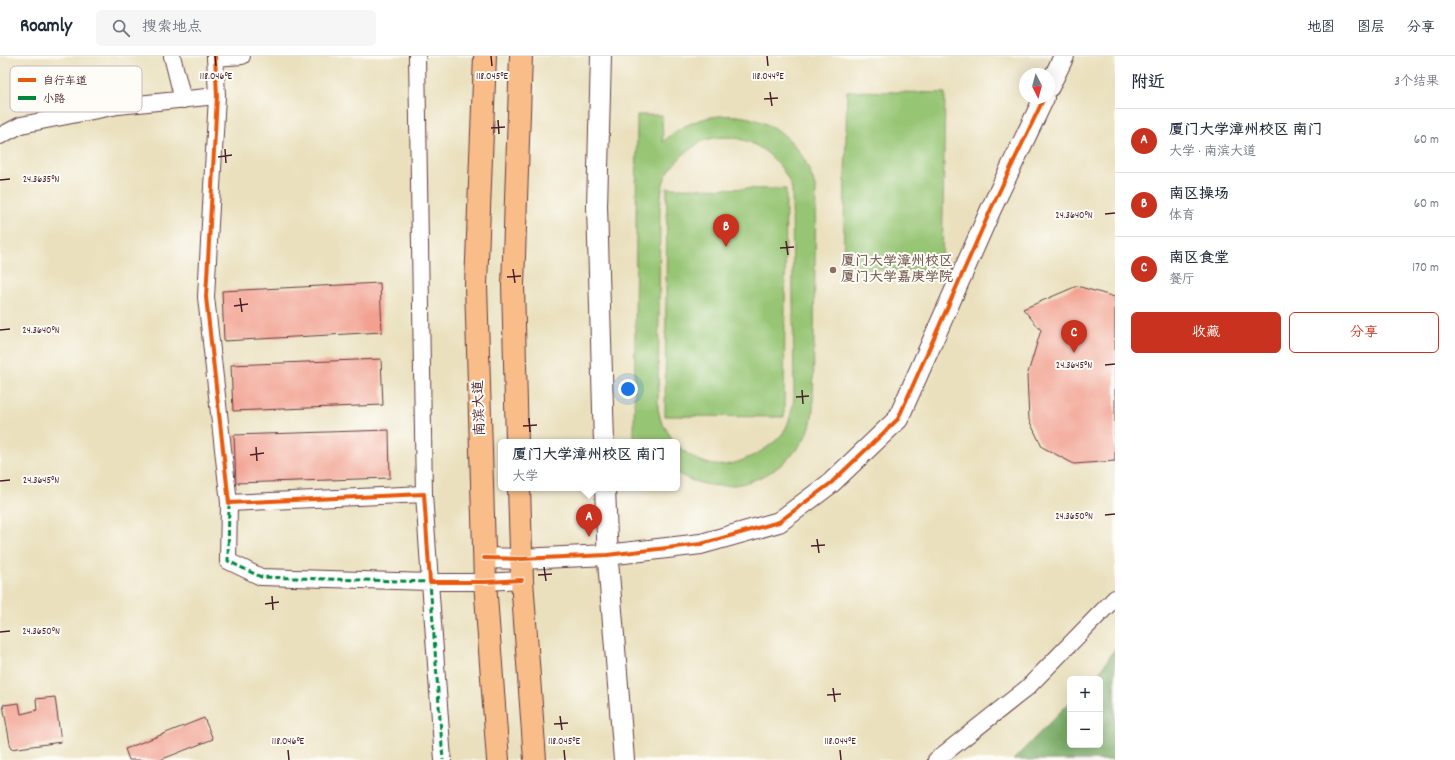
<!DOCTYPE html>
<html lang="zh">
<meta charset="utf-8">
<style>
:root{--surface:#fff;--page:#f6f6f7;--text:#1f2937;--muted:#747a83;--line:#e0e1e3;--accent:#c8321e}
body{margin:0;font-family:Dekko,"LXGW WenKai TC",sans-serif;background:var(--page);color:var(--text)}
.controls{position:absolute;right:12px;bottom:12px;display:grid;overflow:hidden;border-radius:6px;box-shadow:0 4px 16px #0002}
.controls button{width:36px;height:36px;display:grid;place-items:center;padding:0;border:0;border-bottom:1px solid var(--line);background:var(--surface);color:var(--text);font:20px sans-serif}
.compass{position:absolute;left:1019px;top:12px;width:36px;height:36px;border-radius:50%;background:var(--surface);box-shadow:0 4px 16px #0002;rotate:174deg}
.you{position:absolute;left:628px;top:333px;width:14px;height:14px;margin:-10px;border:3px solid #fff;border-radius:50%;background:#1a73e8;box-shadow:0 0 0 6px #1a73e833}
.badge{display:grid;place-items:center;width:26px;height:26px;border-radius:50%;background:var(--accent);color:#fff;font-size:13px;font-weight:700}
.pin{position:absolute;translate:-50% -33px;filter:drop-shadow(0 1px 2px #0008)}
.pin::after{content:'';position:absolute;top:21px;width:14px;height:12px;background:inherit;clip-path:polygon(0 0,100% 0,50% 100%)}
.popup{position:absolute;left:498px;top:383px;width:182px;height:52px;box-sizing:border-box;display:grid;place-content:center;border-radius:6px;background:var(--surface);filter:drop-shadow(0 1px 3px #0005);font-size:13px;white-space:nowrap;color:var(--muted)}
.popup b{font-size:15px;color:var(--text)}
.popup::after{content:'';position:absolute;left:50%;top:100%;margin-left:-8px;border:8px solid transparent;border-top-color:var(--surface)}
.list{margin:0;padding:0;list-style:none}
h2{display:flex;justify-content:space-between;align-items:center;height:52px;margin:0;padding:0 16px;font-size:17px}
h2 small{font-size:13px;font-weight:400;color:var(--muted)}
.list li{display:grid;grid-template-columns:26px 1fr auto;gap:12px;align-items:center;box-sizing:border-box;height:64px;padding:0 16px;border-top:1px solid var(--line)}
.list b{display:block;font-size:15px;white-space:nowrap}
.list p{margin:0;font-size:13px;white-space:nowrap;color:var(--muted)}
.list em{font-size:13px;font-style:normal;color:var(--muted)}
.actions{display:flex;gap:8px;padding:12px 16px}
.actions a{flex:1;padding:9px 0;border:1px solid var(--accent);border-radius:6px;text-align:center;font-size:14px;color:var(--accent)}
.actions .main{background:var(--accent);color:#fff}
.icon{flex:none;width:22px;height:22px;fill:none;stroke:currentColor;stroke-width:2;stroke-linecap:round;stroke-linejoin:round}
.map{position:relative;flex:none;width:1115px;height:704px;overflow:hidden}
header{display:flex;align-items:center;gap:24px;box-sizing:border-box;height:56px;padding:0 20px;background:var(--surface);border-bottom:1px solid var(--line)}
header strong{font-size:19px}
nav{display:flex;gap:22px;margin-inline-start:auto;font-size:14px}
.search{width:280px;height:36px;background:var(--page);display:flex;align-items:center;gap:10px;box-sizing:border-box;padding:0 14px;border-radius:6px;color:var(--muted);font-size:15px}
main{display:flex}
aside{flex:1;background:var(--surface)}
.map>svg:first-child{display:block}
</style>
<header>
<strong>Roamly</strong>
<div class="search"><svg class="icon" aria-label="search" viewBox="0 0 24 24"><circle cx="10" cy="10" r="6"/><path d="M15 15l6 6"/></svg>搜索地点</div>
<nav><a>地图</a><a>图层</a><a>分享</a></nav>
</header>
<main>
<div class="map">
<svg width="1115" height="704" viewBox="0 0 1115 704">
<rect width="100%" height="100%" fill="#fdfcf7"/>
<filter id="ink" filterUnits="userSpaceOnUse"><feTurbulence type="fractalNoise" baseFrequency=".025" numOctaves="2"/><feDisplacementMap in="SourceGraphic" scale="8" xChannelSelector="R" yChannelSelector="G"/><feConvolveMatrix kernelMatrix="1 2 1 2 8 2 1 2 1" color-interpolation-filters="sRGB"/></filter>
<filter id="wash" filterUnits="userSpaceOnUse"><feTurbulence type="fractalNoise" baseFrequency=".012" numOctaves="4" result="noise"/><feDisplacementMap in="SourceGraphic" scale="16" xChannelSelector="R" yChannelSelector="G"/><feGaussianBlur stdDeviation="0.9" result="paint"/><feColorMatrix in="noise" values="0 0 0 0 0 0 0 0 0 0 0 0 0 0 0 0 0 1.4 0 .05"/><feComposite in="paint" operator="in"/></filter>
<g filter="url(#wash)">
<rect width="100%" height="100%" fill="#eae0bd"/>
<!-- green -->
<g fill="#96c573" stroke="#70724f">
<path d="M847,35l98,2 -3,178 -99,-2z"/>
<path d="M637,59h25l1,27c42,-41 114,-34 142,19 5,10 8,19 11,29l-3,221c-1,7 -2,15 -5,21 -24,47 -84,70 -131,41v-28c11,10 23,18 38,20 20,3 56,-16 68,-32 7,-11 9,-23 11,-35l-2,-209c-11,-36 -52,-62 -89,-48 -7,3 -14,9 -20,14 -6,6 -13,13 -17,21 -5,10 -5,22 -6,33l-2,200 3,12 13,21h-40z"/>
<path d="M667,132l119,1 -2,228 -119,-1z"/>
</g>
<!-- forest -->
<path fill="#78aa65" stroke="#616448" d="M1115,593v111h-102l57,-58v43h30v-66h-8l9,-9z"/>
<g id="blocks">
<!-- building -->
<g fill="#f2a191">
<path d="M380,227l2,49 -158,9 -2,-50z"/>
<path d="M1077,230l38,11v164l-41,3 -32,-17 -13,-27 -2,-44 14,-46 -18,-21z"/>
<path d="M381,303l2,46 -150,6 -2,-46z"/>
<path d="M389,374l1,48 -154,5 -2,-48z"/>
<path d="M55,641l6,45 -50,7 -8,-44 16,-2 2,11 16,-4 -1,-11z"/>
<path d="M204,662l9,21 -53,21h-31l-4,-11z"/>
</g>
</g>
</g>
<g filter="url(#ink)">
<use href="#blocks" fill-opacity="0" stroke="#623c41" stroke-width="1"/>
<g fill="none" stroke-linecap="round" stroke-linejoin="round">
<!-- minor casing -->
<g stroke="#623c41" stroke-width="18">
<g id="minor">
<path d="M172,0l11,44"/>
<path d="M215,0l2,40 -11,201 23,206 195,-9 6,88h55l37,-2"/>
<path d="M417,0l7,438"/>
<path d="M215,2l27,-2"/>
<path d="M0,80l21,-11 97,-19 99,-10"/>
<path d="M229,447l-1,58 33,16 169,5 13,178"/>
<path d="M936,704l91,-72 88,-90"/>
</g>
</g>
<!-- tertiary casing -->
<g stroke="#623c41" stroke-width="22">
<g id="tertiary">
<path d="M601,0l-4,150 7,236"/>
<path d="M1049,31l15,-31"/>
<path d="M605,432l3,73 16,199"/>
<path d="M484,502l37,1 86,-4 94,-11 78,-22 52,-39 67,-64 93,-210 53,-111"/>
</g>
</g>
<!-- primary casing -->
<g stroke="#623c41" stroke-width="24">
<g id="primary">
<path d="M485,0l-9,229 9,297 13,178"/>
<path d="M517,386l-4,-157 8,-229"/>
<path d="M519,432l3,92 13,180"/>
</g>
</g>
<!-- minor -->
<use href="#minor" stroke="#fff" stroke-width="16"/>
<!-- tertiary -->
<use href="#tertiary" stroke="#fff" stroke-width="20"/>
<!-- primary -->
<use href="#primary" stroke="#f8bd89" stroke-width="22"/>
<!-- quiet -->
<path stroke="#00873e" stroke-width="3" stroke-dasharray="6 3" stroke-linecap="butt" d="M229,447l-1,58 33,16 169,5 13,178"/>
<!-- cycleway casing -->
<g stroke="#fdfcf7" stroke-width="6">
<g id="cycleway">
<path d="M215,0l2,40 -11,201 23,206 195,-9 6,88h55l37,-2"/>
<path d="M484,502l37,1 86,-4 94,-11 78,-22 52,-39 67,-64 93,-210 53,-111"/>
</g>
</g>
<!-- cycleway -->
<use href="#cycleway" stroke="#e8590c" stroke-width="4"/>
</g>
</g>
<!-- ticks -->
<path fill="none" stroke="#4a1f2b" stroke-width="1.5" d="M215,0l1,10M491,0l1,10M767,0l1,10M770,36l2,14M764,43l14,-1M498,64l1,14M491,72l14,-1M225,93l1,14M218,101l14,-2M0,124l10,-1M1105,158l10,-1M786,185l2,14M780,192l14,-1M513,213l2,14M507,221l14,-1M240,242l2,14M234,250l14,-2M0,274l10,-1M1105,309l10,-1M802,334l1,14M796,341l13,-1M529,362l1,14M523,370l14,-1M256,391l1,14M250,399l14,-2M0,425l10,-1M1105,459l10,-1M817,483l2,14M811,490l14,-1M544,511l2,14M538,519l14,-1M272,540l1,14M265,548l14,-2M0,576l10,-1M833,632l2,14M827,639l14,-1M560,660l2,14M554,668l14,-1M288,694l1,10M564,694l1,10M840,694l1,10"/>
<!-- markers -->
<circle fill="#8d6e63" stroke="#fdfcf7" stroke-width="1.5" cx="833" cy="214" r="4"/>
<g text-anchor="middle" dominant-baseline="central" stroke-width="4" stroke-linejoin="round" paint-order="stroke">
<!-- education labels -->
<g font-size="14" font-weight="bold" fill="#785e54" stroke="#fdfcf7" text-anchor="start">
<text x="841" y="206">厦门大学漳州校区<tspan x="841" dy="16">厦门大学嘉庚学院</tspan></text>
</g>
<!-- street labels -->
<g font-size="14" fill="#4a1f2b" stroke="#fdfcf7">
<text transform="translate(480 352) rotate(-92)">南滨大道</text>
</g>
</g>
<!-- legend -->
<rect x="10" y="10" width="132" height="46" rx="6" fill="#fdfcf7" stroke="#c7baba" stroke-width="1"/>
<rect x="18" y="22" width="18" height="4" fill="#e8590c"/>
<rect x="18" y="40" width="18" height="4" fill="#00873e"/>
<g font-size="11" fill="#4a1f2b">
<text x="43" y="28">自行车道</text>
<text x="43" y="46">小路</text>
</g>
<g font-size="10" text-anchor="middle" fill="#4a1f2b" stroke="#fdfcf7" stroke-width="4" stroke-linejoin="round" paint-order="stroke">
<text x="216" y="23">118.046°E</text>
<text x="492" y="23">118.045°E</text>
<text x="768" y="23">118.044°E</text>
<text x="41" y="126">24.3635°N</text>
<text x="1074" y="162">24.3640°N</text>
<text x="41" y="277">24.3640°N</text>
<text x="1074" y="312">24.3645°N</text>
<text x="41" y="427">24.3645°N</text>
<text x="1074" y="463">24.3650°N</text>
<text x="41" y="578">24.3650°N</text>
<text x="288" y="688">118.046°E</text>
<text x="564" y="688">118.045°E</text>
<text x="840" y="688">118.044°E</text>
</g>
</svg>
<div class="controls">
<button>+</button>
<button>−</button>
</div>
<svg class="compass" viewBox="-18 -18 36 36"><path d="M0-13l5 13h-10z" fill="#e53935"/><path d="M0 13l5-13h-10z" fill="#747a83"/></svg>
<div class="you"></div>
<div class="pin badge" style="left:589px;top:481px">A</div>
<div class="popup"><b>厦门大学漳州校区 南门</b>大学</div>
<div class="pin badge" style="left:726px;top:191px">B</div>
<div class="pin badge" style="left:1074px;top:297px">C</div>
</div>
<aside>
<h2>附近<small>3个结果</small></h2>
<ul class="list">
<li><span class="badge">A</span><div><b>厦门大学漳州校区 南门</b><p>大学 · 南滨大道</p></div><em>60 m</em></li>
<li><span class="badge">B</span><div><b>南区操场</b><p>体育</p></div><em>60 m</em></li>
<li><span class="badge">C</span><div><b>南区食堂</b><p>餐厅</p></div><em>170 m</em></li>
</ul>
<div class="actions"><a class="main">收藏</a><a>分享</a></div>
</aside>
</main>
